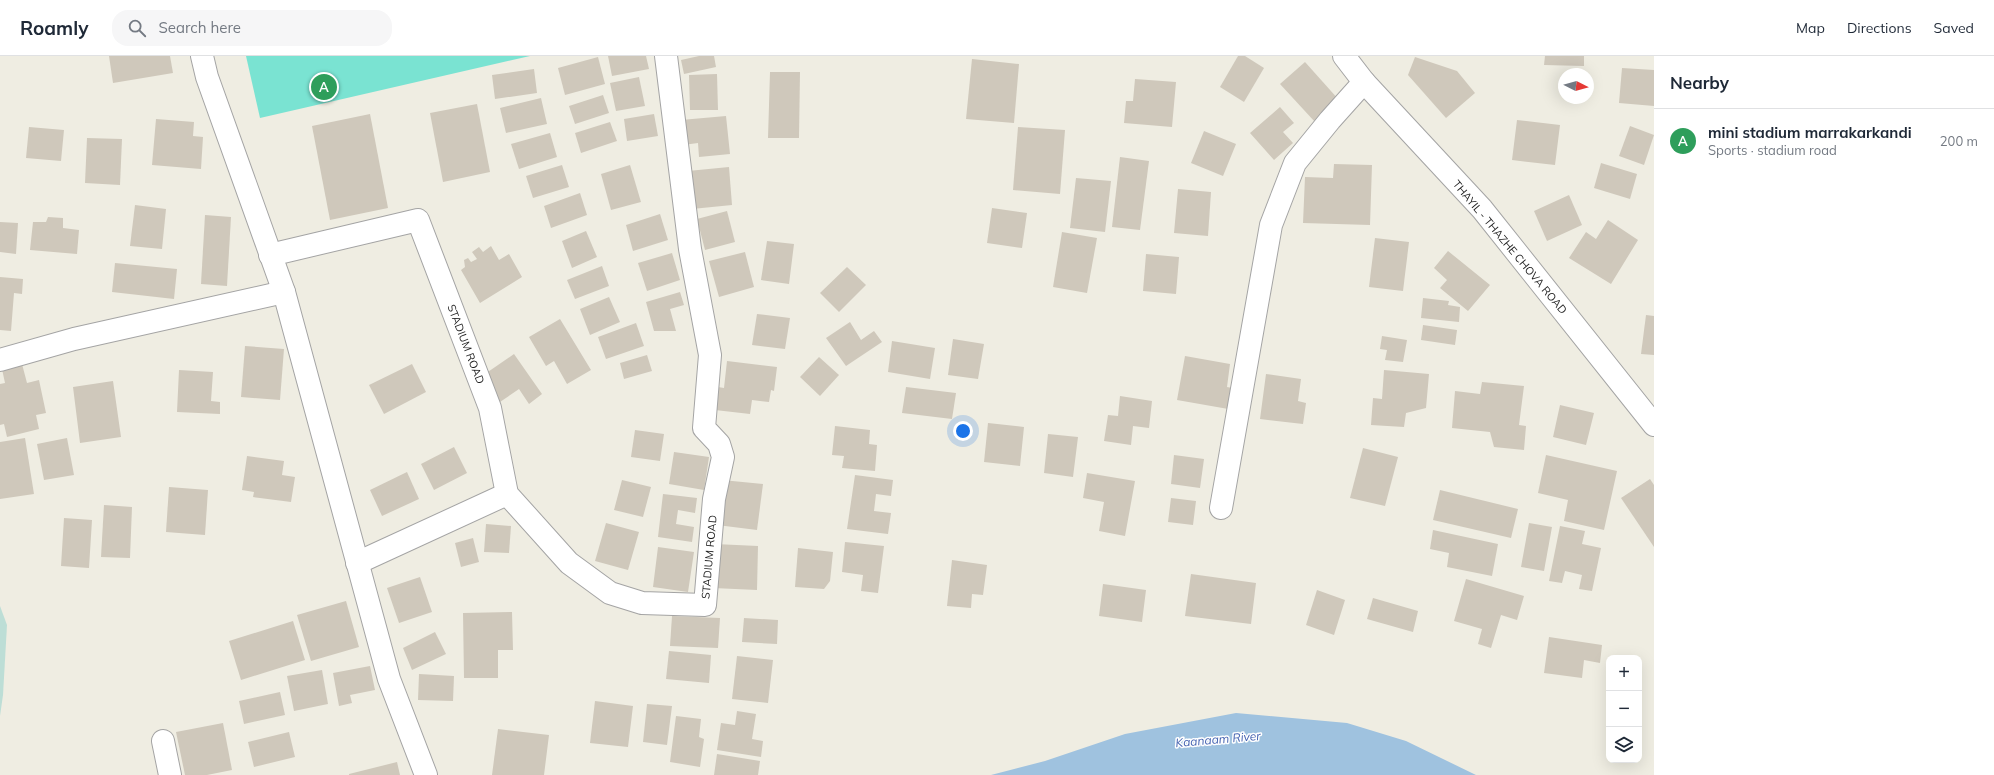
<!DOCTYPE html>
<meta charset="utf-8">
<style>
:root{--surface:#fff;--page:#f6f6f7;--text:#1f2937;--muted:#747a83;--line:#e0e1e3;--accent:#0b8043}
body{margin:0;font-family:Mulish,sans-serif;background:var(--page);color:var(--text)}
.controls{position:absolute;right:12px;bottom:12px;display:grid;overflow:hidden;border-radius:8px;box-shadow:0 4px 16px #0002}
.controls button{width:36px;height:36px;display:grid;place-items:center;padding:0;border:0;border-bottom:1px solid var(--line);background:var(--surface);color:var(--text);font:20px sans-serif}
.compass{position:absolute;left:1558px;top:12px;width:36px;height:36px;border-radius:50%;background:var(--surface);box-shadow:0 4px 16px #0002;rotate:96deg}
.you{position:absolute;left:963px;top:375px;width:14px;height:14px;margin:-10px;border:3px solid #fff;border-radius:50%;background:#1a73e8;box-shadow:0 0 0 6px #1a73e833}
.badge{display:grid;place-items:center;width:26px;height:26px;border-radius:50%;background:var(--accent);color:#fff;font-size:13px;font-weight:700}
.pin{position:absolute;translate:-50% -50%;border:2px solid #fff;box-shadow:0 1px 4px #0006}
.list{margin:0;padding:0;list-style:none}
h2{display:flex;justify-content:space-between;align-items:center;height:52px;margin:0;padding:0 16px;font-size:17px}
h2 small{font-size:13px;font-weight:400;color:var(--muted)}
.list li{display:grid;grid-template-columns:26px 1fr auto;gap:12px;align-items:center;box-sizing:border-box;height:64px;padding:0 16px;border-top:1px solid var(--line)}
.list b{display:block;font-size:15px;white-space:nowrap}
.list p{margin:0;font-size:13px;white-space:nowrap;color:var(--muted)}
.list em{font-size:13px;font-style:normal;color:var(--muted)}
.icon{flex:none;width:22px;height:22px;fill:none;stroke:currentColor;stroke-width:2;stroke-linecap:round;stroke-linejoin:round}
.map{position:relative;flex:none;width:1654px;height:719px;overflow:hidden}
header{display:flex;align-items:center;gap:24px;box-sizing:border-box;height:56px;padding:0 20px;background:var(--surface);border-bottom:1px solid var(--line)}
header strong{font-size:19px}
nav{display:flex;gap:22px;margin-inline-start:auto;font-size:14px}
.search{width:280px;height:36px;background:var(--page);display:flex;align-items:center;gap:10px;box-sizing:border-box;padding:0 14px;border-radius:16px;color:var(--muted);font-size:15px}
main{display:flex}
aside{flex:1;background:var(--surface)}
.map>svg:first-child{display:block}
</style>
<header>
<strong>Roamly</strong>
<div class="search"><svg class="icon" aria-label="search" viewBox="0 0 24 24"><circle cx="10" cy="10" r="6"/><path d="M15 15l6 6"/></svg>Search here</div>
<nav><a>Map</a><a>Directions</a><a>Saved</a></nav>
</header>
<main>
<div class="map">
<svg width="1654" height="719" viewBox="0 0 1654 719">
<rect width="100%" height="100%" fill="#efede2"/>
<!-- wetland -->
<path fill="#bdded6" d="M0,550l7,19 -4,70 -3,21z"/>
<!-- pitch -->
<path fill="#7ae3d2" d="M246,0h284l-270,62z"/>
<!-- water -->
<path fill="#9fc2df" d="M1236,657l111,10 59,18 70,34h-485l54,-14 80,-27z"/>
<!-- building -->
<g fill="#cfc8bb">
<path d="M109,0h61l3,17 -60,10z"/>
<path d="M608,0h38l3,13 -37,7z"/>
<path d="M699,0h15l2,11 -32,7 -3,-14z"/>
<path d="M1238,0h7l19,12 -20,34 -24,-15z"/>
<path d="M1545,0h39v10l-40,-1z"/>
<path d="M598,1l7,27 -40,11 -7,-27z"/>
<path d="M1415,1l42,14 18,22 -29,25 -38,-43z"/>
<path d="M972,3l47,5 -5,59 -48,-4z"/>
<path d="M1305,6l34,38 -24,22 -35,-38z"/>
<path d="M1622,12l32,2v36l-35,-3z"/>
<path d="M534,13l3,24 -42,6 -3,-24z"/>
<path d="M770,16h30l-1,66h-31z"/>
<path d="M717,18l1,36h-28l-1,-35z"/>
<path d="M639,21l6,29 -29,5 -6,-28z"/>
<path d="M1135,23l41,3 -4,45 -48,-4 2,-22h7z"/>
<path d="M603,39l6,18 -34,11 -6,-18z"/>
<path d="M541,42l6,26 -41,9 -6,-25z"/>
<path d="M477,48l13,68 -47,10 -13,-69z"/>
<path d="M1280,51l14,16 -11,9 10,11 -19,17 -24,-27z"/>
<path d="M370,58l18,94 -58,12 -18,-94z"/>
<path d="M654,58l4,22 -31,5 -3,-22z"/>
<path d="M726,60l4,38 -31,3 -1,-14 -15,2 -2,-25z"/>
<path d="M156,63l38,3 -1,14 10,1 -2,32 -49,-4z"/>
<path d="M1517,64l43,5 -5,40 -43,-5z"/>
<path d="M610,66l7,19 -36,12 -6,-20z"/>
<path d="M1630,70l24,9 -10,30 -25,-9z"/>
<path d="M29,71l35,3 -3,31 -35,-3z"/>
<path d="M1018,71l47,3 -5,64 -47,-4z"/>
<path d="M1204,75l32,13 -13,32 -32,-13z"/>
<path d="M550,77l7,24 -38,12 -8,-25z"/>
<path d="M87,82l35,1 -2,46 -35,-2z"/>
<path d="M1120,101l29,4 -9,69 -28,-3z"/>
<path d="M1601,107l36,11 -7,25 -36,-11z"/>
<path d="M1334,108l38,1 -2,60 -67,-2 2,-46 28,1z"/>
<path d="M562,109l7,22 -36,11 -7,-22z"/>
<path d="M630,109l11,37 -30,8 -10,-36z"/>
<path d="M729,111l3,38 -40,4 -4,-38z"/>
<path d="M1076,122l35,3 -6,51 -35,-4z"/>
<path d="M1178,133l33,3 -3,44 -34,-3z"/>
<path d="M580,137l7,22 -36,13 -7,-22z"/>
<path d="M1569,139l13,30 -35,16 -13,-30z"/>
<path d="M135,149l31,4 -4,40 -32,-3z"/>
<path d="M992,152l35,5 -5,35 -35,-5z"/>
<path d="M727,155l8,31 -30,8 -8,-31z"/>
<path d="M660,158l8,26 -35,11 -7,-26z"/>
<path d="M205,159l26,2 -4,69 -26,-2z"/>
<path d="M48,161l15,1v10l16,2 -2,24 -47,-4 3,-28h13z"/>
<path d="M1608,164l30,20 -27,44 -42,-26 17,-26 10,7z"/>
<path d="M0,166l18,1 -2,31 -16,-2z"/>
<path d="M586,175l11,26 -25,11 -10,-27z"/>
<path d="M1062,176l35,6 -10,55 -34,-6z"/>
<path d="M1375,182l34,4 -6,49 -34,-4z"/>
<path d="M767,185l27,3 -5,40 -28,-4z"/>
<path d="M491,190l8,14 10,-6 13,23 -42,26 -19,-33 4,-3 -1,-7 4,-2 3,4 6,-3 -5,-7 7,-5 4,5z"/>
<path d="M1448,195l42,34 -22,26 -28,-23 7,-8 -13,-12z"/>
<path d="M745,196l9,35 -35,10 -10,-36z"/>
<path d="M672,197l8,27 -33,11 -9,-28z"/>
<path d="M1146,198l33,3 -3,37 -33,-3z"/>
<path d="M115,207l62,6 -3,30 -62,-7z"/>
<path d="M602,210l7,20 -34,13 -8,-19z"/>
<path d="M847,211l19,18 -27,27 -19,-19z"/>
<path d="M0,221l23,2 -1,15 -8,-1 -3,38 -11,-1z"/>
<path d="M680,236l4,13 -14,4 6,22h-22l-8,-29z"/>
<path d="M609,241l11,25 -30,13 -10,-26z"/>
<path d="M1423,242l26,3 -1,4 12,2 -1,15 -38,-4z"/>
<path d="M757,258l33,4 -5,31 -33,-4z"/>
<path d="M1646,259l8,1v39l-13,-1z"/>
<path d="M560,263l31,51 -24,14 -13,-23 -8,5 -17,-29z"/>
<path d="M850,266l11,18 13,-9 8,11 -36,24 -20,-28z"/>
<path d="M636,267l8,23 -38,13 -8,-22z"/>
<path d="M1423,269l34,5 -2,15 -34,-5z"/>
<path d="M1382,280l25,4 -4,22 -18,-2 2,-10 -7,-1z"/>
<path d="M953,283l31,5 -6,35 -30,-4z"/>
<path d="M892,285l43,7 -5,31 -42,-7z"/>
<path d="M245,290l39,3 -4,51 -39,-3z"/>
<path d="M514,298l28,40 -13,10 -10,-15 -19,13 -18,-26z"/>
<path d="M647,299l5,16 -28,8 -4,-16z"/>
<path d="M1185,300l45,8 -3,23 11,2 -4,21 -57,-10z"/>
<path d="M819,301l20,18 -19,21 -20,-19z"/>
<path d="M727,305l50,6 -3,24 -3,-1 -2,12 -17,-2 -2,14 -35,-4 3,-23 6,1z"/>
<path d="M22,308l5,19 12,-3 7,33 -10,2 3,14 -32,8 -3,-13 -4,1v-41l5,-1 -3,-14z"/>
<path d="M412,308l14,28 -42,22 -15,-29z"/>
<path d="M179,314l34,2 -2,29 9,1v12l-43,-2z"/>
<path d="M1384,314l45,4 -3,34 -20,5 -2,14 -33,-2 2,-27 9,1z"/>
<path d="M1266,318l35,5 -3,22 8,2 -3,21 -43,-5z"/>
<path d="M113,325l8,56 -41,6 -7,-56z"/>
<path d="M1482,326l42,4 -5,39 7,1 -2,24 -30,-3 -4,-15 -38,-4 3,-37 25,3z"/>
<path d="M906,331l50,6 -4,26 -50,-6z"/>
<path d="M1120,340l32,5 -3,27 -16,-2 -2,19 -27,-4 4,-26 10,1z"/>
<path d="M1560,349l34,8 -8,32 -33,-8z"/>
<path d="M988,367l36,4 -4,39 -36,-4z"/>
<path d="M835,370l35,4 -1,14 8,1 -2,26 -33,-3 2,-12 -12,-1z"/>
<path d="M635,374l29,4 -4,27 -29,-4z"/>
<path d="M1048,378l30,3 -5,40 -29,-4z"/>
<path d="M25,382l9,56 -34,5v-57z"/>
<path d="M67,382l7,37 -30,5 -7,-36z"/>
<path d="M454,391l13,26 -33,17 -13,-26z"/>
<path d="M1363,392l35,9 -13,49 -35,-8z"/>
<path d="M674,396l35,5 -5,33 -35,-6z"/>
<path d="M1174,399l30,4 -4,29 -29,-4z"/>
<path d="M1546,399l71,16 -13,59 -40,-9 4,-21 -30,-7z"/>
<path d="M247,400l37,5 -2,14 13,2 -4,25 -38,-5 1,-5 -12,-2z"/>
<path d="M407,416l12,27 -37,17 -12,-26z"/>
<path d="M1087,417l48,8 -10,55 -26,-5 5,-29 -21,-4z"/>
<path d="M855,419l38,5 -2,16 -15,-2 -2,17 17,2 -3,21 -41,-5z"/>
<path d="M1650,423l4,6v62l-33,-49z"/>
<path d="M622,424l29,7 -8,30 -29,-7z"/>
<path d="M722,424l41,4 -6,46 -40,-5z"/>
<path d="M169,431l39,3 -3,45 -39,-3z"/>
<path d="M1440,434l78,19 -7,29 -78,-18z"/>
<path d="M663,438l34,4 -2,15 -17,-3 -2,14 18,3 -2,15 -34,-5z"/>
<path d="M1171,442l25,3 -3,24 -25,-3z"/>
<path d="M104,449l28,2 -2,51 -29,-1z"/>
<path d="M64,462l28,2 -3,48 -28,-2z"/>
<path d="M606,467l33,9 -11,38 -33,-9z"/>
<path d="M1529,467l23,4 -8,44 -23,-4z"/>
<path d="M486,468l25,2 -2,27 -25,-1z"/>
<path d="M1560,470l25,5 -3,13 19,4 -9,43 -13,-2 3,-14 -17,-4 -3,12 -13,-2z"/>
<path d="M1433,474l65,14 -6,32 -45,-9 2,-14 -19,-4z"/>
<path d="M473,482l6,24 -18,5 -6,-24z"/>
<path d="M845,486l39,4 -6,47 -17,-2 2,-16 -21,-3z"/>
<path d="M715,488l43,2 -1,44 -44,-2z"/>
<path d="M658,491l36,5 -6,40 -35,-5z"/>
<path d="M798,492l35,4 -3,29 -6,8 -29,-2z"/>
<path d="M952,504l35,5 -4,30 -11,-1 -1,14 -24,-2z"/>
<path d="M1191,518l65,9 -5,41 -66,-8z"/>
<path d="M420,521l12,35 -33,11 -12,-35z"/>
<path d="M1466,523l58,17 -7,24 -16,-5 -10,33 -13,-4 4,-15 -28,-8z"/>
<path d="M1103,528l43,6 -4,32 -43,-6z"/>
<path d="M1317,534l28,10 -11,35 -28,-10z"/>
<path d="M1373,542l45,13 -5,21 -46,-13z"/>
<path d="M346,545l13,46 -48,14 -14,-46z"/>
<path d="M512,556l1,38h-15v28h-34l-1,-65z"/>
<path d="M672,560l48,2 -2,30 -48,-2z"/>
<path d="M744,562l34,2 -1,24 -35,-2z"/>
<path d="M293,565l12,39 -64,20 -12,-39z"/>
<path d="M435,576l11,22 -34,16 -9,-22z"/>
<path d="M1549,581l53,8 -2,18 -16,-3 -2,18 -38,-5z"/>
<path d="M669,595l42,4 -2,28 -43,-4z"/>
<path d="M737,600l36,4 -5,43 -36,-4z"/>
<path d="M370,610l5,24 -25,5 2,8 -13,3 -6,-33z"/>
<path d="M322,614l6,34 -34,7 -7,-35z"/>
<path d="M419,618l35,2 -1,25 -35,-1z"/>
<path d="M280,636l5,23 -41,9 -5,-23z"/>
<path d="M595,645l38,5 -5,41 -38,-4z"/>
<path d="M647,648l25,2 -5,39 -24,-3z"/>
<path d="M737,655l19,3 -4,25 11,2 -2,16 -44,-7 4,-27 14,2z"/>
<path d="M676,660l25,3 -2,18 5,2 -4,28 -30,-5z"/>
<path d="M223,667l9,47 -25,5h-22l-9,-43z"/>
<path d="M498,673l51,6 -5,40h-52z"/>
<path d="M289,676l6,25 -41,10 -6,-25z"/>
<path d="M717,698l43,7 -2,14h-44z"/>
<path d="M397,706l3,13h-51v-1z"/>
</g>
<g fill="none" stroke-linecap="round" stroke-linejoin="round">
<!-- minor casing -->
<g stroke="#a4a4a4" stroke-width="24">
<g id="minor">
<path d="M202,0l5,21 77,215 105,387 37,96"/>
<path d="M270,199l148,-35 72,188 17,86 62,69 41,30 32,10 63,2 9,-106 9,-42 -4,-13 -15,-16 6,-73 -20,-106 -24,-193"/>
<path d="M0,304l74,-21 210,-47"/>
<path d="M1221,452l50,-283 24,-62 35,-43 34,-38"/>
<path d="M357,507l150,-69"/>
<path d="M163,685l7,34"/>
</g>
</g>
<!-- tertiary casing -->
<g stroke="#a4a4a4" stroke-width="24">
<path id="tertiary" d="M1344,0l20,26 118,127 172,216"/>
</g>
<!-- minor -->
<use href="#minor" stroke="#fff" stroke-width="22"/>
<!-- tertiary -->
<use href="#tertiary" stroke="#fff" stroke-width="22"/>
</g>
<g text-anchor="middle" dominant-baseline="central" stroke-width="3" stroke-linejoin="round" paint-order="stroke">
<!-- street labels -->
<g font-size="11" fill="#1d1d1d" stroke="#fff">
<text transform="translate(1510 191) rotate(50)">THAYIL - THAZHE CHOVA ROAD</text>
<text transform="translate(466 288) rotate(69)">STADIUM ROAD</text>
<text transform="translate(709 501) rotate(-85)">STADIUM ROAD</text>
</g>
<!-- water labels -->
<g font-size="12" font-style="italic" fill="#4462b1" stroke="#fff">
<text transform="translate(1218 683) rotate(-5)">Kaanaam River</text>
</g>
</g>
</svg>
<div class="controls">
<button>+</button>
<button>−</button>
<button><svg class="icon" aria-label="layers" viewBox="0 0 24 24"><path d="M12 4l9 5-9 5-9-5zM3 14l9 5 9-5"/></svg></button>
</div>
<svg class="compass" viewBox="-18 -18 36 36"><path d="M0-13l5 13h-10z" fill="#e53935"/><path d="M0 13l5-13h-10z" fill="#747a83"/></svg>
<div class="you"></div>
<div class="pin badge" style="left:324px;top:31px;background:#2e9e5b">A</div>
</div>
<aside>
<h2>Nearby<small></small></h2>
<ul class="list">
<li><span class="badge" style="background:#2e9e5b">A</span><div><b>mini stadium marrakarkandi</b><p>Sports · stadium road</p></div><em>200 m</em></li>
</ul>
</aside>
</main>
